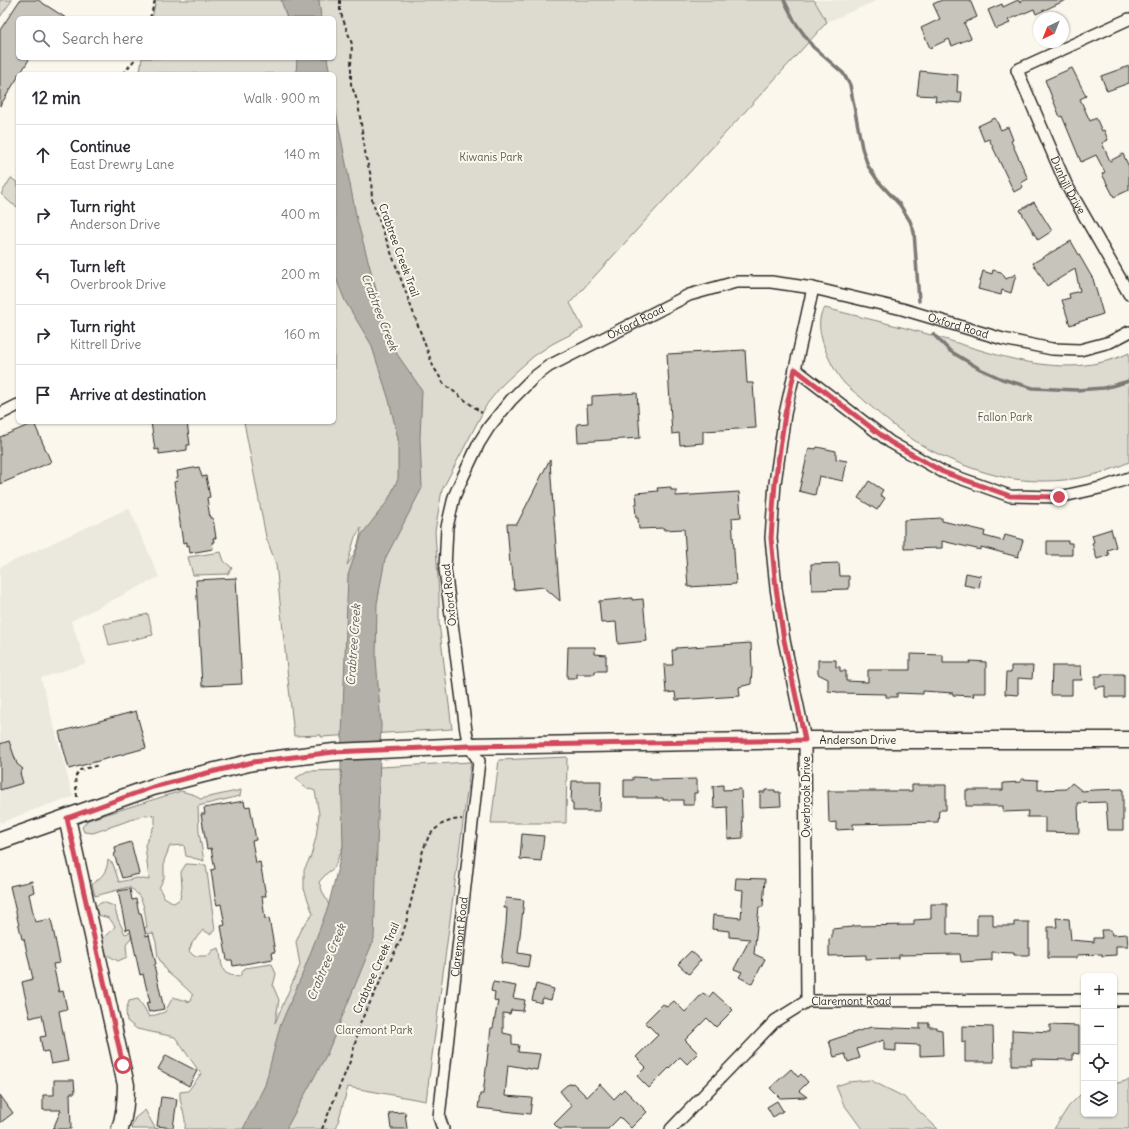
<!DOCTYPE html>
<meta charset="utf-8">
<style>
:root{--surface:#fff;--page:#f2f2f3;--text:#2b2b33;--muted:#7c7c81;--line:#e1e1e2}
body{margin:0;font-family:Delius,sans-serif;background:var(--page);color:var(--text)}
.controls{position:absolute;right:12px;bottom:12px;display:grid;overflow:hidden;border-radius:6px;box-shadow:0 1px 3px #0004}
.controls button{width:36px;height:36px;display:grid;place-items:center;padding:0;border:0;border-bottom:1px solid var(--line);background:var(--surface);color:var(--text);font:20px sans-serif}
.compass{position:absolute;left:1033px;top:12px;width:36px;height:36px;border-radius:50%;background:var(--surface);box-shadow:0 1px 3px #0004;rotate:223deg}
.stop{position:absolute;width:12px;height:12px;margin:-9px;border:3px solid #d1495b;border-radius:50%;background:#fff}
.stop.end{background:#d1495b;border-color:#fff;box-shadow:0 1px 4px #0008}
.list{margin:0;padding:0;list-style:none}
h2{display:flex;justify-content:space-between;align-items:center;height:52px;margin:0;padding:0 16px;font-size:17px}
h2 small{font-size:13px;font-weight:400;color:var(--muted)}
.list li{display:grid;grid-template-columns:26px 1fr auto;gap:12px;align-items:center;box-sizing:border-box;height:60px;padding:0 16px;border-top:1px solid var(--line)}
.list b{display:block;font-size:15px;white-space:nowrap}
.list p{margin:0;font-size:13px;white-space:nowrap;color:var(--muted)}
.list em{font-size:13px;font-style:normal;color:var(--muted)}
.icon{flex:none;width:22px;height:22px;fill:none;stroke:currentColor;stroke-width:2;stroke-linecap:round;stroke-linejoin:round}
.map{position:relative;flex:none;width:1129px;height:1129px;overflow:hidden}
.search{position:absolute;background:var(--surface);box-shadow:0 1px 3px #0004;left:16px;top:16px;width:320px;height:44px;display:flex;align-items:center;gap:10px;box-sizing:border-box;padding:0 14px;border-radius:6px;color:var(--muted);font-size:15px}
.panel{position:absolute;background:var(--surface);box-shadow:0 1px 3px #0004;left:16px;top:72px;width:320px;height:352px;border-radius:6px}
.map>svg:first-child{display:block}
</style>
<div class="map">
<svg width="1129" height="1129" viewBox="0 0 1129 1129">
<rect width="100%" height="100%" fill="#fbf7ec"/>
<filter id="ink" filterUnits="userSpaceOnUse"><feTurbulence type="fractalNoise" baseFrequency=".025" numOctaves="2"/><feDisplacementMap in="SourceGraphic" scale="8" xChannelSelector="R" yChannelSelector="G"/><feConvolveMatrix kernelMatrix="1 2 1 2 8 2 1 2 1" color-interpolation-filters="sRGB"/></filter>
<g filter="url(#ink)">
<!-- built -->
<g fill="#ebe8de">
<path d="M815,0h63l-51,22z"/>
<path d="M129,508l30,69 -88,44 15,42 -45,15 32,119 -29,9 -44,17v-256z"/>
</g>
<!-- green -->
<g fill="#dddad0" stroke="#84827e" fill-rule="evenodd">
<path d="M0,0h12l-12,17z"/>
<path d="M156,0h658l13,22 -257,281 13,25 -31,16 -18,12 -16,14 -16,15 -15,19 -45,86 -7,41 4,64v28l13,106 -131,8v-2l-27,1 -18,-172 -10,-27 -22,-115h90v-348l-194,-1 2,-15h192v-40h-182zM361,528c-1,14 -6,27 -14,37l8,-28z"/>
<path d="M11,178l7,5v24l-6,-3 -11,-10z"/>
<path d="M825,308c35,9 71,17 106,27 65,19 132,48 198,18v109c-38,18 -80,23 -121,16 -27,-5 -54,-16 -78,-28 -23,-13 -43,-29 -63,-47 -7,-7 -16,-13 -23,-20 -12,-14 -27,-46 -24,-64 0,-4 3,-8 5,-11z"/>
<path d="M221,552l3,9 8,7 -4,6 -35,1 -5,-18z"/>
<path d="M148,614l5,21 -44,10 -5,-21z"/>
<path d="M567,757l-1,66h-75l8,-63z"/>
<path d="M471,762l-45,339 -78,-14 -12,42h-78l55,-104 49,-257z"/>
<path d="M347,770v67l-13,31 -7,5 -8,9 4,11 7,14 -74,222h-71c2,-14 -6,-23 -5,-37l8,-1 13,-17 -26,-37 -38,-8 -10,-8 -1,-10 3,-10 9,-2 7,10 4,8 16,-5 8,-15 17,5 3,-7 -8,-8 -18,-15 -9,-15 -2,-15 -3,-9 -20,2 -7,9 1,13 -9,4 -16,-9c-3,-19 5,-12 13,-26l-6,-8 -11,-3 -3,-9 8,-4 11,4 4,13 7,15 22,-7c-3,-18 -2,-30 -18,-40l-34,9 -3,-12c10,-7 15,-12 16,-24l5,4 6,18 18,-4 12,2 -4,-35 10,-21v-8l-10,-1 -52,18 -9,-1 -2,-5 6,-7 93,-29 14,4 5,4 41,-9 -1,6 -42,10 1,26 5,29 -18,-5 -2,-11 -14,1 -6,15v17l-5,10 5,9 10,6 6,-4 2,-12 -1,-15 5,-8 20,1 9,65 -5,4 -7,-4 -11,13 -3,8 5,5h14l5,-6 6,-2c2,7 2,22 7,25 3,2 9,3 13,4l6,-9 27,-4 4,10 -3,12 6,14 -4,23 25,-58 -4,-23 7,-16 10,-12 -9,-25v-19l7,-14 5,-19 3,-23 -4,-23 -12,-5 -7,-8 11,-7z"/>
<path d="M870,1080l34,17 34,32h-76l-19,-26 -7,-17 12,-4z"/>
<path d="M1129,1080v49h-75l15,-23 15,-15v23h30v-30z"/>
<path d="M145,1110l10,18 4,1h-27l-1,-1 4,-10z"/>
</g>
<!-- water -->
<g fill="#b1afa7" stroke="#7b7a75">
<path d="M281,0h38l2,18h-34z"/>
<path d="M297,58h30l3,16h-34z"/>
<path d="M334,102l23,118 26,95 14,39 25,36 -2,48 2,50 -37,71 -8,45 -1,54 5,67 -7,214 -47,115 -41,75h-43l22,-44 15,-59 22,-51 26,-68 15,-60 -2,-84 7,-188 14,-41 25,-32 11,-23v-40l-9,-39 -18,-56 -26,-43 -11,-28z"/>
</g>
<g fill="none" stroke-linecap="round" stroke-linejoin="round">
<!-- stream -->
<g stroke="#7b7a75" stroke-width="3.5">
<path d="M784,0l11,22 18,25 30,26 7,12 12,63 6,18 10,15 22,24 10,16 4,11 5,69"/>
<path d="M933,334l17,17 30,18 22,10 31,9 43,2 28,-2 25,-7"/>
</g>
</g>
<!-- building -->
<g fill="#c7c4bc" stroke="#2b2b2b">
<path d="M20,0h18l28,18h-48v40h12l-10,16h-2v3l-18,29v-76z"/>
<path d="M942,0h28l7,17 -13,6 7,15 -19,8 -3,-7 -19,9 -9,-20 19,-9 -7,-15z"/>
<path d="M1018,0l1,2 5,-2h42l-30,14 -2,-5 -26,11 2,3 -14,6 -8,-19 14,-6 1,3z"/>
<path d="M1129,66v17l-22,8 -6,-15z"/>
<path d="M1072,68l14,28 -6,3 10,22 6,-3 6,13 2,-1 4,10 -6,3 8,18 13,-7 6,13v23l-15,7 -12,-23 3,-2 -9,-17 -15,7 -19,-46 -2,1 -15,-37z"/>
<path d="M920,71l38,4 -1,17h5l-1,11 -26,-2 1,-5 -19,-1z"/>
<path d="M995,118l6,12 7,-3 5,13 -2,1 17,38 -7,4 2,4 -9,5 -25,-53 -5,2 -6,-15z"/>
<path d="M1034,202l18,29 -14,9 -18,-30z"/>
<path d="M1071,241l22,38 10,35 -33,11 -8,-25 8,-2 -1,-4 11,-3 -5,-22 -28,17 -14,-23z"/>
<path d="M993,270l8,2 5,7 10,-5 -5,19 -9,-3 -1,5 -23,-6 5,-18 9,3z"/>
<path d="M745,350l2,33h6l3,45 -53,3v12l-23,2 -1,-12 -7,1 -5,-80z"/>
<path d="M637,393l3,45 -62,4 -1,-18 11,-1 -1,-18h5v-9z"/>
<path d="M151,422h36l3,23h-3v5l-28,4v-5l-4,1z"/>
<path d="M34,423l17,39 -51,22v-47z"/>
<path d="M817,447l19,4v8l11,2 -4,20 -24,-5 -4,19 -16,-4 10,-43 7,1z"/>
<path d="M550,459l1,19 9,123 -16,-14 -30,3 -2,-24h-2l-1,-16 -2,-26h10z"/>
<path d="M199,467l3,10 4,-1 4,21 -3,1 3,20h3l3,20h-3l1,4h-2l1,7 -23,4 -1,-8 -2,1v-4l-4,1 -9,-61 3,-1 -1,-3 2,-1 -1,-6z"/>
<path d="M869,481l14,9 -3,5 5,3 -8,12 -19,-12z"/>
<path d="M671,487v3h5v6l63,-4 2,25 -9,1 4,66 -48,3 -4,-58 -20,1v-2l-25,1 -1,-11h-2l-1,-14h2l-1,-11 22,-2 -1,-3z"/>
<path d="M942,518v3l43,10 -1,5 19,5 2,-6 18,5 -5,17 -37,-10v3l-39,-9v7l-38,1v-29z"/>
<path d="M1111,529l5,18 -9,3 2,5 -12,4 -5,-16 2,-1 -2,-7z"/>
<path d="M1047,541h21v2h4v12h-25z"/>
<path d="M839,563l1,13h9v13l-37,1 -1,-26z"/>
<path d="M966,573l15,3 -2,12 -15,-3z"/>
<path d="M236,578l6,106 -40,2 -6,-106z"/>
<path d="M632,598v2l11,-1 4,42 -29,3 -2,-22 -15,1 -2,-22z"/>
<path d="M751,643l1,27 -1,14 -12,3 1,9 -64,4 -1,-8 -9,1 -2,-28h9l-1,-15h4v-2z"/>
<path d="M568,647h27v7l11,1v16h-11v3h-18v4h-10z"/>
<path d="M910,654l33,1v8h27v-2l16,1v31h-13l1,3 -21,-1v-2l-30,-2v3l-26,-1v4h-11v-3l-48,-1v-1l-10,-1v-12l-10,-5v-14h18v7h4v4h6v10l22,1v-12h42z"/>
<path d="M1011,666h22l-1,13 -14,-1v17l-13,-1 1,-21h5z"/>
<path d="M1052,666h29l1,14h-10v15h-21z"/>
<path d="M1101,674h23v23h-19v-11l-10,2v-12h6z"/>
<path d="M136,711l10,37 -77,21 -10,-37z"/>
<path d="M9,741l8,23 6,5 -3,4 3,10 -23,7v-46z"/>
<path d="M633,777l17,1v2l47,-1v14h-3v12h-11v-5h-20v-2h-39v-18h9z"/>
<path d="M1021,779l17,1v10l28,-1 6,-6 10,8 12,-1 29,-1v41h-15l-2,-28 -28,1 1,30 -34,-1v-15h-18l1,-6 -25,1v-6h-37v-16h37v-7l18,-1z"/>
<path d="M572,781h29l-1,30h-27v-8l-2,-1z"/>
<path d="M723,785v5l18,-1 2,49 -15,1 -1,-32 -13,1 -1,-22z"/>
<path d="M912,785h34v25h-7l-1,12 -85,2v5l-17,1v-8l-7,1 -1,-32h84z"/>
<path d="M765,790h10v2h5l1,14 -21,1v-15h5z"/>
<path d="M244,801l1,6 5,-1 6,34 -4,1 4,22 4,-1 6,34h-4l3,23 4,-1 6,34h-3l1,7 -40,7 -1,-6h-5l-6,-34 4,-1 -4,-21 -4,1 -2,-8 -4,-27 4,-1 -4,-21 -4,1 -6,-35h4l-1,-6z"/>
<path d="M522,834l22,2 -3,25 -21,-2z"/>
<path d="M131,842l8,32 -17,4 -8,-24 2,-1 -1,-6z"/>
<path d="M736,878l29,1 -2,28h-4l-5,47 11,5 -13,25 -13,-7 3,-5 -8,-3 16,-30 -21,-2v-6l-17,-2 1,-14 28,3 2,-28 -8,-1z"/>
<path d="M32,881l2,11 -5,2 6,28 16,-3 9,44 -7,1 6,28 4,-1 4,18 -8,2 9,50 -17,3 -3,-13 -5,1 -3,-15 6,-1 -4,-21 -12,3 -8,-36 11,-3 -9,-40h-2l-12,-53z"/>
<path d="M130,889l2,11 4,-1 3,14h2l5,23 3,-1 7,29 -2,1 10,44 -15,3 -3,-9 4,-1 -7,-28 -3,1 -10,-46 -4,1 -8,-39z"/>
<path d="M506,898l18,2 -6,53 12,2 -2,12 -27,-4 5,-38 1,-17h-3z"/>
<path d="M931,904h16v30l30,1v-21h16v12h21v-4h15v33h-15v-2l-22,-1v8l-31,2 -1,-8 -61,1v3l-33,1v-4l-37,1v-17l3,-1v-9l20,-2v-1l62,-1v-5l17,-1z"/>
<path d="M1056,918l13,1 2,21 23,2v-4h8l-1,-8h10l1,5 15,-1 1,12h-12v9l-14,1v-2l-25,1v3h-29v-31h9z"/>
<path d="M691,951l10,9 -12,14 -11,-10z"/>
<path d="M493,982l23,4 -3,12 12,2 -2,11 -12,-1 -1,4 -7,-1v20l9,2v9l7,1 -1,7 22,2 -3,16 -29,-5 -3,31 27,2 -2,16 -52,-6 2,-14h3l8,-66h2l5,-27 -4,-1 1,-8 -4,-1z"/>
<path d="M536,984l18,5 -3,11 -8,-2 -2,5 -9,-3z"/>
<path d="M713,992l20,18 -17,17 -9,-9 -22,22 13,13 -11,11 -7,-7 -31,31 -12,-12 9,-9 -10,-10 22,-22 -13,-13 18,-18 4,3 7,-6 11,11 18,-19 6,4z"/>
<path d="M920,1023h9v4h7v2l6,1 1,25 -23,1v-11l-24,-1v7l-12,-1v-10l-27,9 3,9 -12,4 -3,-8 -11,3 -5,-16 42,-14 49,2z"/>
<path d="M1050,1025l29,1v28l-6,-1v7l-42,-1 1,6h-20v-35l38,2z"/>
<path d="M962,1026l31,1 1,35h-29v-21l-3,1z"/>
<path d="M166,1055l31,16 -8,15 -31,-17z"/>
<path d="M791,1069l7,8 3,-3 7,8 -9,9 8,6 -27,1 -10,-10z"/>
<path d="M54,1080h20l1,13h-5l1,36h-18l8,-19h-18v-15h11z"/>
<path d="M573,1083l14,14 13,-13 14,15 10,-10 23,23 -16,16 -11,-11 -12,12h-49l-5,-5 18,-18 -12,-15 7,-6z"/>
<path d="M0,1095l13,18 -13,10z"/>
<path d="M161,1097l16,2 -4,29 -16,-2z"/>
<path d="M777,1101l6,10 -10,6 -6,-10z"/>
<path d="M404,1112h1l2,17h-16l-2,-16z"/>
</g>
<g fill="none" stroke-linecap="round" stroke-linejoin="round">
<!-- street casing -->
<g stroke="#2b2b2b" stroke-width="14">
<g id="street">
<path id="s1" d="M1129,19l-112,51 49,114 63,110"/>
<path d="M795,369l95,73 53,30 67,24 49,1 45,-10 25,-9"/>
<path d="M0,414l18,-9"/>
<path d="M1114,1000h15"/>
<path d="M807,1001l-2,-261 -21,-100 -8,-52 -5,-50 4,-55 10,-69 28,-126"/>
<path id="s2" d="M443,1129l-4,-12 40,-356 -10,-15 -3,-15 -21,-162 2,-42 7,-30 6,-14 19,-40 10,-16 22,-27 22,-22 16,-12 140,-71 47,-13h35l42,6 89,21 101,30 49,10 28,1 30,-8 19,-10"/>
<path id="s3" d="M671,1129l104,-108 32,-20 277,-1"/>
</g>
</g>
<!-- secondary casing -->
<g stroke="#2b2b2b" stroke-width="19">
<g id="secondary">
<path d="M67,818l59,267c0,15 -1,29 -6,44"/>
<path id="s4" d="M0,841l153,-54 50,-13 50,-12 81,-10 135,-6 336,-6h324"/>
</g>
</g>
<!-- path -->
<g stroke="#2b2b2b" stroke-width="2" stroke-dasharray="4 3" stroke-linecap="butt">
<path d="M340,0v11l12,33 -1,21v19l7,19 8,55 5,18 1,24 3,9 58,157 11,18 38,29"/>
<path d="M150,18l5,-18"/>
<path d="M123,74l13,-16"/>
<path d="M77,797l-2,-20 5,-7 19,-5"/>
<path d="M322,1129l29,-70 10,-38 40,-82 5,-16 17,-73 5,-12 5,-7 9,-7 11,-4 9,-1"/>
</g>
<!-- street -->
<use href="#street" stroke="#fbf7ec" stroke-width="11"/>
<!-- secondary -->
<use href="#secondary" stroke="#fbf7ec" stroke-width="16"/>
</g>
</g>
<g fill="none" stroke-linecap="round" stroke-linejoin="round" filter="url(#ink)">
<!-- route -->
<path stroke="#d1495b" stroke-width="5" d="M123,1065l-56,-247 86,-31 50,-13 50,-12 81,-10 135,-6 336,-6 -21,-100 -8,-52 -5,-50 4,-55 10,-69 10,-45 95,73 53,30 67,24 49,1"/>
</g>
<g text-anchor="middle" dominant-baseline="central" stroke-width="4" stroke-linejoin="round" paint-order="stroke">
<!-- park labels -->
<g font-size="11" fill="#585754" stroke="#fbf7ec">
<text x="491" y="157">Kiwanis Park</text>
<text x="1005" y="417">Fallon Park</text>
<text x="374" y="1030">Claremont Park</text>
</g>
<!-- street labels -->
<g font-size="11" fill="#2b2b2b" stroke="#fbf7ec">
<text stroke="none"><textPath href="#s1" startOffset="249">Dunhill Drive</textPath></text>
<text transform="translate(399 250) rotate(70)">Crabtree Creek Trail</text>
<text stroke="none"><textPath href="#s2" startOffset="902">Oxford Road</textPath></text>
<text stroke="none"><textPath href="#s2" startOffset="1238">Oxford Road</textPath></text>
<text transform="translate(449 595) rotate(-96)">Oxford Road</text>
<text stroke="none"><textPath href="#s4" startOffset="871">Anderson Drive</textPath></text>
<text transform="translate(806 797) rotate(-90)">Overbrook Drive</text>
<text stroke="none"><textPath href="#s2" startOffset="194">Claremont Road</textPath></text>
<text transform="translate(376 968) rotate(-66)">Crabtree Creek Trail</text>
<text stroke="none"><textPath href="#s3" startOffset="232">Claremont Road</textPath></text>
</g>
<!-- water labels -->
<g font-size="12" font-style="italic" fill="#5a5956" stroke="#fbf7ec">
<text transform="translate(380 312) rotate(69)">Crabtree Creek</text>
<text transform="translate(353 645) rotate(-86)">Crabtree Creek</text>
<text transform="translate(326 962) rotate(-67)">Crabtree Creek</text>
</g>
</g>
</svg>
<div class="controls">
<button>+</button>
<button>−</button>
<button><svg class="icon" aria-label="locate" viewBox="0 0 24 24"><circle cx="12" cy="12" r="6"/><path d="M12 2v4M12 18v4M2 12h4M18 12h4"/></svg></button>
<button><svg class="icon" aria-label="layers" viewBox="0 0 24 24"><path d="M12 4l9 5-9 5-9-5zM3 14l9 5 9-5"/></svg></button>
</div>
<svg class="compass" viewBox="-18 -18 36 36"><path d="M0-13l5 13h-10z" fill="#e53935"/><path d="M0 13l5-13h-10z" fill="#7c7c81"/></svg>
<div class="stop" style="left:123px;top:1065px"></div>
<div class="stop end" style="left:1059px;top:497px"></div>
<div class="search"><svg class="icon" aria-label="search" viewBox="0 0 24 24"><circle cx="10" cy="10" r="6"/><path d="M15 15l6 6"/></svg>Search here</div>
<section class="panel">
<h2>12 min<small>Walk · 900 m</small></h2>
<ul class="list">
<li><svg class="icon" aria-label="ahead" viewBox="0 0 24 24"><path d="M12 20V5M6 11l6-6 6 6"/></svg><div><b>Continue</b><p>East Drewry Lane</p></div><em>140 m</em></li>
<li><svg class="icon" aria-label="right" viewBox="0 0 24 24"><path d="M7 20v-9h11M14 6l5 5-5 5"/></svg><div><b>Turn right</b><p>Anderson Drive</p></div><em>400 m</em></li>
<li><svg class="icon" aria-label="left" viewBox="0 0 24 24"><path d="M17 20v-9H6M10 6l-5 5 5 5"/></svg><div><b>Turn left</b><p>Overbrook Drive</p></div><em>200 m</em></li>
<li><svg class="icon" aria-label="right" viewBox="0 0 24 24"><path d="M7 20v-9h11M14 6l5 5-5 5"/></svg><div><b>Turn right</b><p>Kittrell Drive</p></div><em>160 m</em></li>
<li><svg class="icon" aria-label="arrive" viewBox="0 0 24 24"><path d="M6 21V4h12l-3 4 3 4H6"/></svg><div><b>Arrive at destination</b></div></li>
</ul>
</section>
</div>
